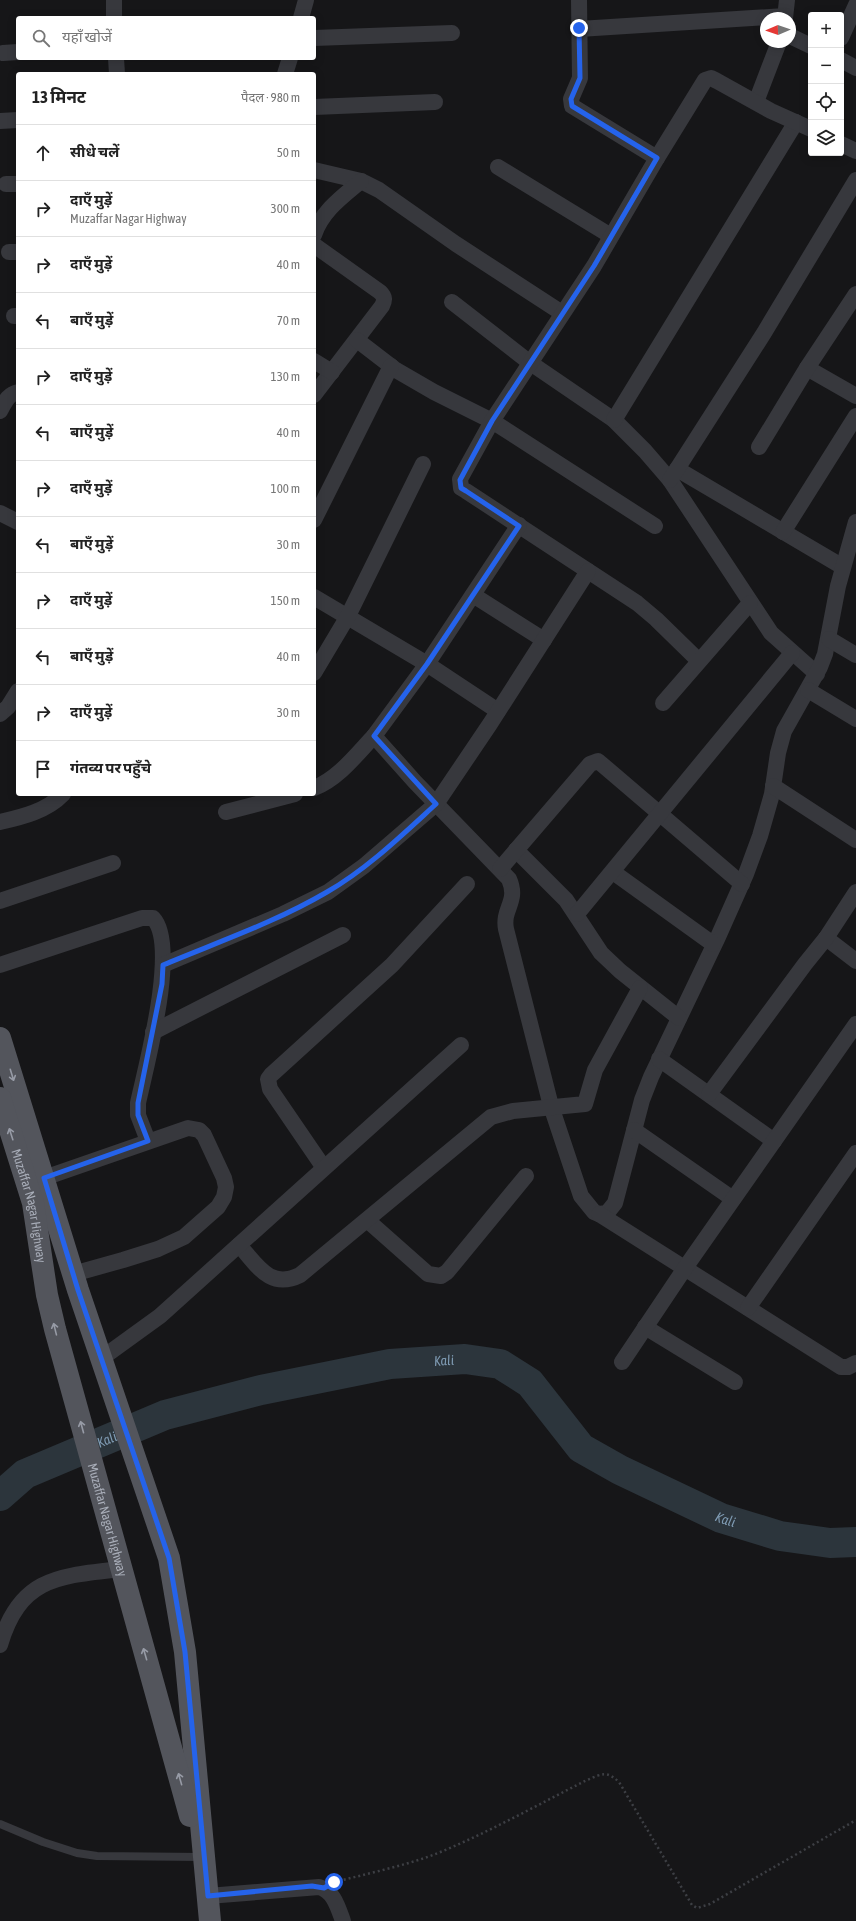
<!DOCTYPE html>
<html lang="hi">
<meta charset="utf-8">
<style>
:root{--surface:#fff;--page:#f2f2f2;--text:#222;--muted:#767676;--line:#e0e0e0}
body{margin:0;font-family:"Asap Condensed","Noto Sans Devanagari",sans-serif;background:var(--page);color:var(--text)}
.controls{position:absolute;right:12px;top:12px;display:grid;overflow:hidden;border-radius:4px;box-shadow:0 2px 10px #0003}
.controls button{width:36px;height:36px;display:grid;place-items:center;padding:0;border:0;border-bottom:1px solid var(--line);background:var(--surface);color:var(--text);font:20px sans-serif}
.compass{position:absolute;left:760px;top:12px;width:36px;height:36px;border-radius:50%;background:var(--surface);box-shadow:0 2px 10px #0003;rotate:268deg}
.stop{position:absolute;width:12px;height:12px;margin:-9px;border:3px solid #2563eb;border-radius:50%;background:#fff}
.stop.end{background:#2563eb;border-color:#fff;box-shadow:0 1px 4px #0008}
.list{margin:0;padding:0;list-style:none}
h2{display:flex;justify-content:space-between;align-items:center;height:52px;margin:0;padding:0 16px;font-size:17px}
h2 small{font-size:13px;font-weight:400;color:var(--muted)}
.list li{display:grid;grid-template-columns:26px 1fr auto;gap:12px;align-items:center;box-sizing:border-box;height:56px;padding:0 16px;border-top:1px solid var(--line)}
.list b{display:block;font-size:15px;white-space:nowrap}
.list p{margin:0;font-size:13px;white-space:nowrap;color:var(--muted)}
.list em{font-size:13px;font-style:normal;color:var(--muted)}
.icon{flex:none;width:22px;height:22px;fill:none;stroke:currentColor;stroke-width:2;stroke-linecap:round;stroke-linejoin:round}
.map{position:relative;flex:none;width:856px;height:1921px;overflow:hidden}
.search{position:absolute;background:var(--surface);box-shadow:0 2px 10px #0003;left:16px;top:16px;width:300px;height:44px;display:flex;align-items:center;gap:10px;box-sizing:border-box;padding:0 14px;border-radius:4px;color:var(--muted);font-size:15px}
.panel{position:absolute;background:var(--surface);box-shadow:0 2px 10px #0003;left:16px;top:72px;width:300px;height:724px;border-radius:4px}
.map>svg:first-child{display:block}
</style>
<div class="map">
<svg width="856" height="1921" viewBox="0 0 856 1921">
<rect width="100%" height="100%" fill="#161618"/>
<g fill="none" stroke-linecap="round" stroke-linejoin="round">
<!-- river -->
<path stroke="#2c353c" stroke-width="30" id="s1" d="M0,1496l25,-22 140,-59 96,-25 129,-26 75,-5 35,5 30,19 51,65 39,22 101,48 59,18 50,7 26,-1"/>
<!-- path -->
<path stroke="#3d3f44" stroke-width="2.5" stroke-dasharray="2 3" stroke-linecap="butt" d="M339,1881c31,-8 64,-15 94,-26 53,-21 104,-50 154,-75 15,-6 19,-10 32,2l73,123 5,3 13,-4 146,-84"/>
<!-- service -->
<path stroke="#37383d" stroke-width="8" d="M0,1824l43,18 34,11 20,3 105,1"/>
<!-- minor -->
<g stroke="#37383d" stroke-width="16">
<path d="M114,0v18"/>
<path d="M579,0l1,78 -9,21 1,7 85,52"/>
<path d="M301,18l5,-18"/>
<path d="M785,18l2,-18"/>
<path d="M579,29l206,-13"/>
<path d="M790,36l21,10"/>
<path d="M314,38l138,-5"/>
<path d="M841,38l15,-33"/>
<path d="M3,53l15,-1"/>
<path d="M116,58l1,16"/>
<path d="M841,60l15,8"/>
<path d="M285,74l5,-16"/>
<path d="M756,102l23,-60"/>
<path d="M314,107l121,-5"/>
<path d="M0,121l18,-1"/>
<path d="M841,144l15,7"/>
<path d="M498,167l113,69"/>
<path d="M314,170l47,11 18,9 77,54 106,69"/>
<path d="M6,184h12"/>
<path d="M314,235c8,-24 28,-38 47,-54"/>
<path d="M314,245l66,47c5,5 5,8 2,14l-68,89"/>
<path d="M9,252h9"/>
<path d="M452,302l77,60 85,58 31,31 25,29 101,153 46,41"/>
<path d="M14,316h4"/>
<path d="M357,340l39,30 38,22 58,29 163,105"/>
<path d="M314,361l18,11"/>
<path d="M807,368l49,28"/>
<path d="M0,411c5,-9 8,-17 18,-19"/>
<path d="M614,420l182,-298"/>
<path d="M759,447l48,-79 49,-74"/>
<path d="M677,469l166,98"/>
<path d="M670,480l94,-147 92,-153"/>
<path d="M0,513l18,9"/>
<path d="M314,520l77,-154"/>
<path d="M783,532l73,-116"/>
<path d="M473,595l71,45"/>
<path d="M314,597l113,67 -53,72 41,46 94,97c10,23 -7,29 -3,50l45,177 30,90 13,16 5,2 8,-1 8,-10 27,-103 9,-23 67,-140 28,-63 14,-38 12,-42 6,-41 6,-22 36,-64 5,-13 13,-68 18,-64"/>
<path d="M829,639l27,16"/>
<path d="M699,661l-43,-42 -19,-16 -171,-112 -5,-3 -1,-9 32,-58 102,-155 63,-108 48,-78 6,-2 6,3 54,30 40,18"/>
<path d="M314,673l34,-57 75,-152"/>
<path d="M808,690l48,29"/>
<path d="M663,703l87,-100"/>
<path d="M498,711l-71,-47 92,-139"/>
<path d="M0,714l8,-7 10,-16"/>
<path d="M773,786l83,54"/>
<path d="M314,788c24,-9 43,-34 60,-52"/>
<path d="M226,812l69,-18"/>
<path d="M0,822c22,-5 47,-11 63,-28"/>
<path d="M516,850l50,50 35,53 19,18 59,47"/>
<path d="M500,869l90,-105 8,-3 144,123"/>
<path d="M613,872l100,72"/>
<path d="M0,901l113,-38"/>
<path d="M577,914l215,-261"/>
<path d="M826,938l30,23"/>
<path d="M0,965l142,-47h11c26,27 -7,148 -15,185v12l10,26"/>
<path d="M163,965l120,-51 45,-22 36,-26 72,-62 54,-80 98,-153"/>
<path d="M153,1032l190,-97"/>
<path d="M659,1059l115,82"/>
<path d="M709,1094l96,-130 21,-26 30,-46"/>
<path d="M634,1130l99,69"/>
<path d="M324,1168l-54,-79 -2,-10 3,-4 121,-110 75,-81"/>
<path d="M44,1178l144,-50 11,2 5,5 20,43 2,9 -2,10 -6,10 -34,30 -26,12 -35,11 -50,14"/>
<path d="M599,1214l242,153h7l8,-4"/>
<path d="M367,1220l61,54 13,2 6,-4 79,-96"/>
<path d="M239,1245c18,20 31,45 61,30l191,-158 22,-6 72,-7 10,-34 45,-82"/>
<path d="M748,1308l108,-155"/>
<path d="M645,1327l90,55"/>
<path d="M102,1358l58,-42 301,-271"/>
<path d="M622,1362l63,-94 171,-244"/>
<path d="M0,1645c20,-68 59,-69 121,-76"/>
<path d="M208,1896l111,-9c15,4 19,21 24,34"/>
</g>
<!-- primary -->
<g stroke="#53555c" stroke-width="22">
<path d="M0,1038l78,252 91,268 16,94 25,269"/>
<path id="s2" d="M0,1098l33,105 14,92 8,34 135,487"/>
</g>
</g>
<!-- one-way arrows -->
<defs><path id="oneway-shaft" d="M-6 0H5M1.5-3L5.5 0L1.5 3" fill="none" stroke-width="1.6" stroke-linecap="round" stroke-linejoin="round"/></defs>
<g stroke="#979ba6">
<use href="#oneway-shaft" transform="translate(12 1075) rotate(73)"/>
<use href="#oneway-shaft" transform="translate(11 1134) rotate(-108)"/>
<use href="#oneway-shaft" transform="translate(55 1329) rotate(-104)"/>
<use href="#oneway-shaft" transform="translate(82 1427) rotate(-105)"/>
<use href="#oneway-shaft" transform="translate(145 1654) rotate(-106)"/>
<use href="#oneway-shaft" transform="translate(180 1779) rotate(-106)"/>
</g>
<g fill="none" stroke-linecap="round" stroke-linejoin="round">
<!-- route -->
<path stroke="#2563eb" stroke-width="5" d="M334,1882l-10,6 -12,-2 -104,10 -23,-244 -16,-94 -91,-268 -34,-112 104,-37 -10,-26v-12l24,-119 1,-19c55,-23 113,-43 164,-73 40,-23 75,-57 109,-88l-62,-68 53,-72 92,-138 -53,-35 -5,-3 -1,-8 32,-59 102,-155 63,-108 -85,-52 -1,-7 9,-21 -1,-50"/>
</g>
<g text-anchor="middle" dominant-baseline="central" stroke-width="3" stroke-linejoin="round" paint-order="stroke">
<!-- street labels -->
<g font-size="13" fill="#a8adb8" stroke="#111113">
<text stroke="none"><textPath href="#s2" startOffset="112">Muzaffar Nagar Highway</textPath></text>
<text stroke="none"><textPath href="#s2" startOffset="436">Muzaffar Nagar Highway</textPath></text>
</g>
<!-- water labels -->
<g font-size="14" font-style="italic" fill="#7f9bb3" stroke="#111113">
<text stroke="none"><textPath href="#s1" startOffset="470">Kali</textPath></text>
<text stroke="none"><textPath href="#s1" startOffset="122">Kali</textPath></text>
<text stroke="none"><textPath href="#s1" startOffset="806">Kali</textPath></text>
</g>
</g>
</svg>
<div class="controls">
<button>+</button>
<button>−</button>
<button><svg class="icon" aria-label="locate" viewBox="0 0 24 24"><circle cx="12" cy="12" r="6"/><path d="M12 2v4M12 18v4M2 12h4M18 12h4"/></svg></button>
<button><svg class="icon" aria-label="layers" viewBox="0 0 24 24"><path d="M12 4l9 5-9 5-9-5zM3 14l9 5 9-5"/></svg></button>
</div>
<svg class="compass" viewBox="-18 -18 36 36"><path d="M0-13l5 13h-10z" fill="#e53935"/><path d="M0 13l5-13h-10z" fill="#767676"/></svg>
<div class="stop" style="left:334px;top:1882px"></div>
<div class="stop end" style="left:579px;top:28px"></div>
<div class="search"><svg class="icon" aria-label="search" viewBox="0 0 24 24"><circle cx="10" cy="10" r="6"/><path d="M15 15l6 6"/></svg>यहाँ खोजें</div>
<section class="panel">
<h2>13 मिनट<small>पैदल · 980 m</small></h2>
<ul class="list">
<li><svg class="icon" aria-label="ahead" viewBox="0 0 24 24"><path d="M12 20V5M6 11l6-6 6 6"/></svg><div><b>सीधे चलें</b></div><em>50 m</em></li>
<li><svg class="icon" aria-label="right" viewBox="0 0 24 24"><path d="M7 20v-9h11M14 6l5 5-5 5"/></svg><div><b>दाएँ मुड़ें</b><p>Muzaffar Nagar Highway</p></div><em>300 m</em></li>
<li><svg class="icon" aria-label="right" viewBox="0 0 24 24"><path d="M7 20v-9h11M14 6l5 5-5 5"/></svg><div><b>दाएँ मुड़ें</b></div><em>40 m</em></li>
<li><svg class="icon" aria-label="left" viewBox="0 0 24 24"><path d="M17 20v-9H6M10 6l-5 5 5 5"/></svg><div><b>बाएँ मुड़ें</b></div><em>70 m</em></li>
<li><svg class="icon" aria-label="right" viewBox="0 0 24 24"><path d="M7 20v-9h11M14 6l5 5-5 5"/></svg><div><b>दाएँ मुड़ें</b></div><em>130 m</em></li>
<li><svg class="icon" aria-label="left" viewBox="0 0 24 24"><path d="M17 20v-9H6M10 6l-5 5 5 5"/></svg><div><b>बाएँ मुड़ें</b></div><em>40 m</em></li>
<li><svg class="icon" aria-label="right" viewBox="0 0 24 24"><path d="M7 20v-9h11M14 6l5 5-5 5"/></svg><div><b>दाएँ मुड़ें</b></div><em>100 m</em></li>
<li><svg class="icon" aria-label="left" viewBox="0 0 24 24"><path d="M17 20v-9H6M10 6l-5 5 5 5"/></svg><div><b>बाएँ मुड़ें</b></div><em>30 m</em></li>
<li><svg class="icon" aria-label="right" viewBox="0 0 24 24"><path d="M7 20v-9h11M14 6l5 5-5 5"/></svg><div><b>दाएँ मुड़ें</b></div><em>150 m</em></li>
<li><svg class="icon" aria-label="left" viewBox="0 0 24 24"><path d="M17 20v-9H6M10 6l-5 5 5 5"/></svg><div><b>बाएँ मुड़ें</b></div><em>40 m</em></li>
<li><svg class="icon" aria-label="right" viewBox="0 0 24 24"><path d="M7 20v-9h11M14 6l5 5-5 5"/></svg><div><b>दाएँ मुड़ें</b></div><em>30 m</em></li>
<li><svg class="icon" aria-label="arrive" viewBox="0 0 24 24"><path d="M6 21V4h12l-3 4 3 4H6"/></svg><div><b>गंतव्य पर पहुँचे</b></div></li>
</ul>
</section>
</div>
